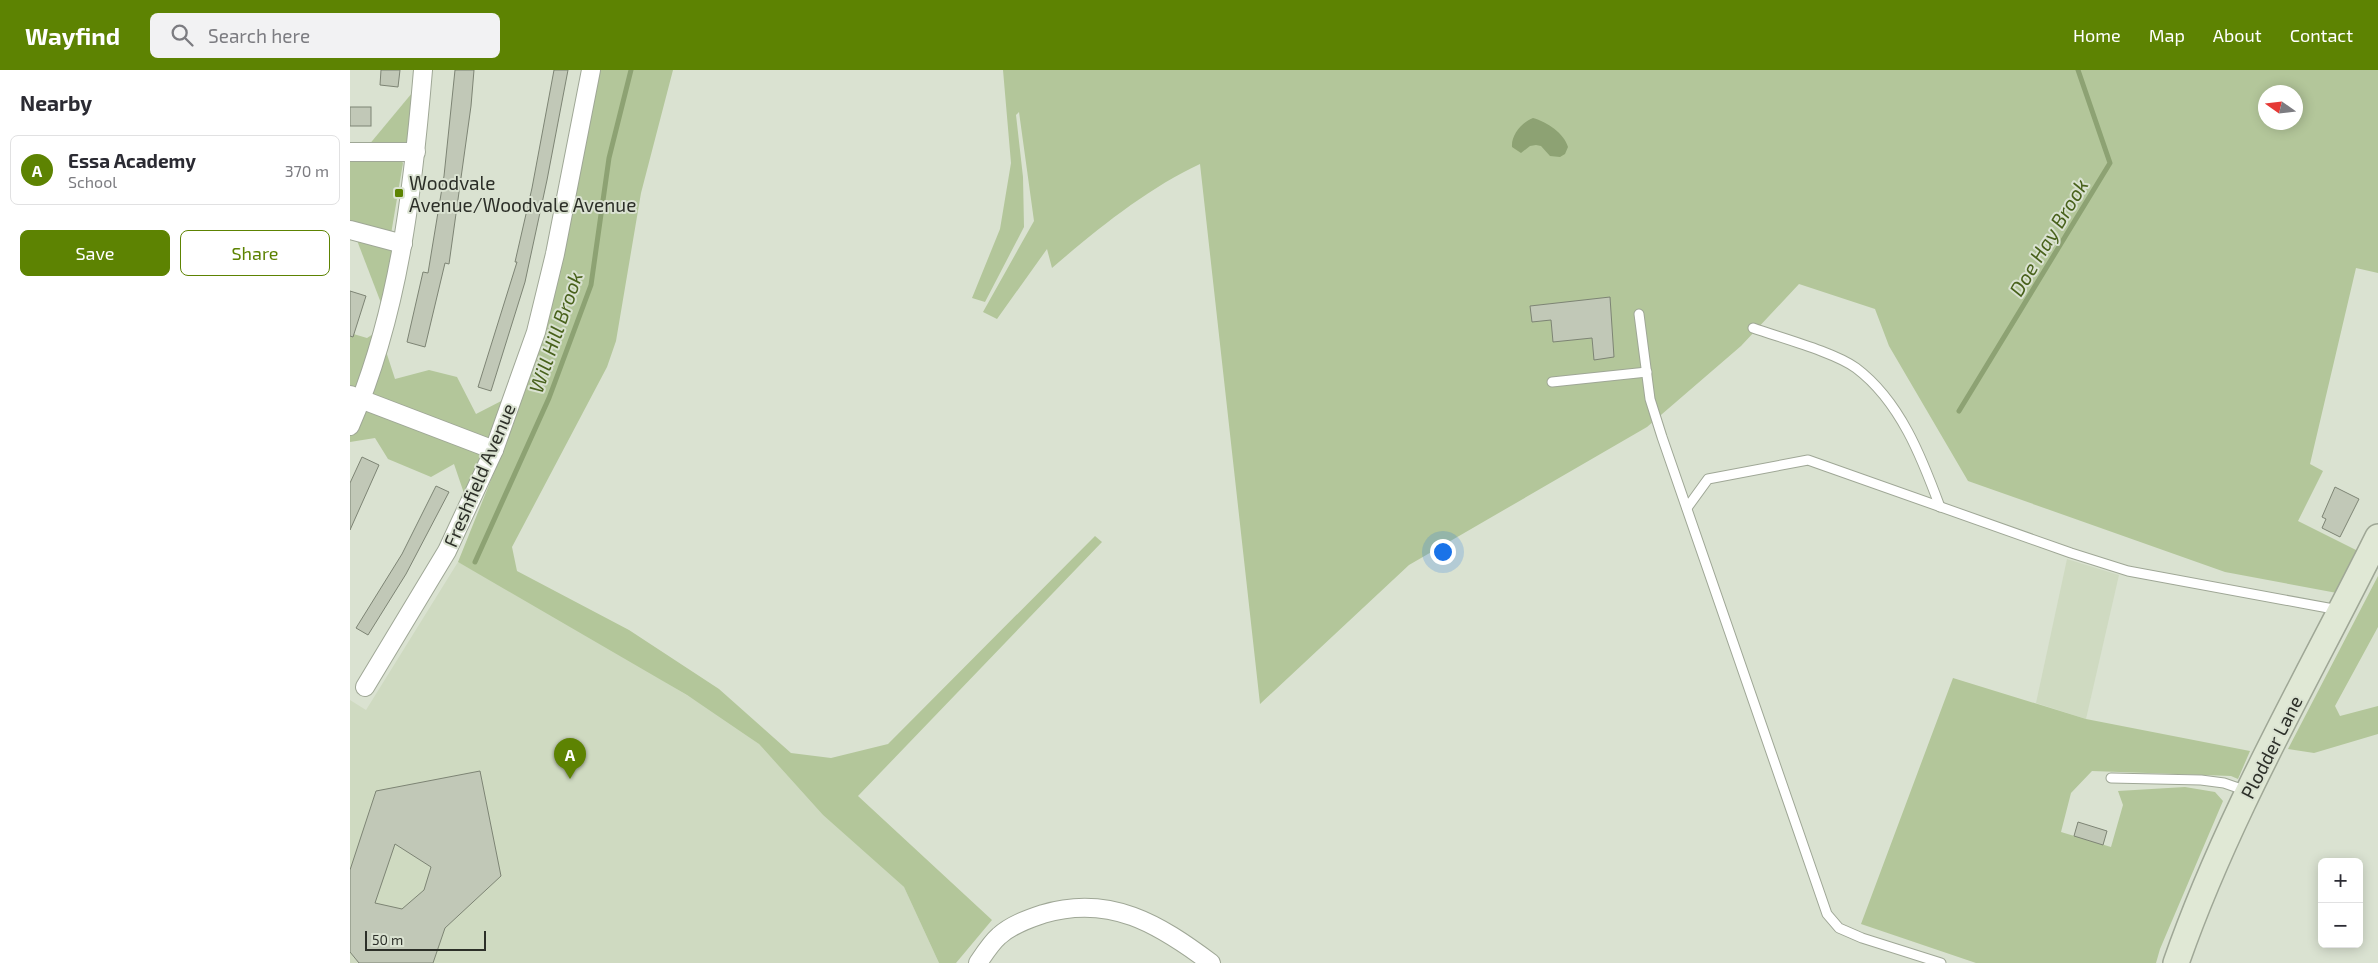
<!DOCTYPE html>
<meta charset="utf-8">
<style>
:root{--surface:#fff;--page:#f2f2f3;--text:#2b2b33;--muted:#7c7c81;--line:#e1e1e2;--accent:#5d8302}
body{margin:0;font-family:"Exo 2",sans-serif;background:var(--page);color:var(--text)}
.controls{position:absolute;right:15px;bottom:15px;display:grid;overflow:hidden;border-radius:8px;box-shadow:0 2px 12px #0003}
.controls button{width:45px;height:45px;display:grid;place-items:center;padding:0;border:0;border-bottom:1px solid var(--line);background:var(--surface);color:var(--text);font:25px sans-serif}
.compass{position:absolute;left:1908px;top:15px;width:45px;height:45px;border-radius:50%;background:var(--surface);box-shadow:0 2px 12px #0003;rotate:284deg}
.scale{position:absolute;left:15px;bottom:12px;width:121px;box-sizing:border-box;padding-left:5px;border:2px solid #2c2f28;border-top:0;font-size:14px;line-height:18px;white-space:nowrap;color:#2c2f28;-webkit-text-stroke:4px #dae2d1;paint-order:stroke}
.you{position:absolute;left:1092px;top:481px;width:18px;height:18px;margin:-12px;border:4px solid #fff;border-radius:50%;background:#1a73e8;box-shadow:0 0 0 8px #1a73e833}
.badge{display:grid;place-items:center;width:32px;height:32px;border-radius:50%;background:var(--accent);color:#fff;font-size:16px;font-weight:700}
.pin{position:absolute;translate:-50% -41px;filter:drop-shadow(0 1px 2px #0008)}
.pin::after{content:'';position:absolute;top:26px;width:18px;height:15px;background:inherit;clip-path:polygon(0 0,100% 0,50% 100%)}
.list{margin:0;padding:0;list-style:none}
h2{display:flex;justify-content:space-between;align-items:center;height:65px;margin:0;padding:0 20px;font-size:21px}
h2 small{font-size:16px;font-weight:400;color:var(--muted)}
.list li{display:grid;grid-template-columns:32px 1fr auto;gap:15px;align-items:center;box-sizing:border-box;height:70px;margin:0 10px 10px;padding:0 10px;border:1px solid var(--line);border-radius:8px}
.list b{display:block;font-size:19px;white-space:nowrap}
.list p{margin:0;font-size:16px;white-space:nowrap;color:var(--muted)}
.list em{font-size:16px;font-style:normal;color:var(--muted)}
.actions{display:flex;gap:10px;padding:15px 20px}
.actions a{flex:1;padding:11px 0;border:1px solid var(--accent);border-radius:8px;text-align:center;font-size:18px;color:var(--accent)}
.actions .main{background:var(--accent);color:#fff}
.icon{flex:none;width:28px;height:28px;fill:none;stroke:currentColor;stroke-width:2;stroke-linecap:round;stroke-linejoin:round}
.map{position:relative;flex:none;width:2028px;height:893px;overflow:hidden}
header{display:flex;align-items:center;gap:30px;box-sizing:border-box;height:70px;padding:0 25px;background:var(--accent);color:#fff}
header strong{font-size:24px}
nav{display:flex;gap:28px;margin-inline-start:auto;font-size:18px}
.search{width:350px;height:45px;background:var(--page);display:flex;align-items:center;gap:12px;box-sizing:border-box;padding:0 18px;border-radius:8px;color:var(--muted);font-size:19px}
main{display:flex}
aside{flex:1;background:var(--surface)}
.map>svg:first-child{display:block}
</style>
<header>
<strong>Wayfind</strong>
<div class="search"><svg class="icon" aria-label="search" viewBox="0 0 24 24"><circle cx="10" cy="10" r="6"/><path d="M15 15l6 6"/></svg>Search here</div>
<nav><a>Home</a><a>Map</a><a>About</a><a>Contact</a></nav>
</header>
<main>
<aside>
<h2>Nearby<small></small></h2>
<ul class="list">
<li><span class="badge">A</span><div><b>Essa Academy</b><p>School</p></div><em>370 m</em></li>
</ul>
<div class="actions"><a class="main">Save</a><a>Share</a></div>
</aside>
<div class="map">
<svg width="2028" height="893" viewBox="0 0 2028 893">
<rect width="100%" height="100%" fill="#dae2d1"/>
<!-- built -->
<g fill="#cfdac1">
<path d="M1717,489l52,16 -33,144 -50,-16z"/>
<path d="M108,492l116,64 150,92 35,26 64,71 81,72 35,76h-589v-263l16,10z"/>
</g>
<!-- green -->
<g fill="#b3c69a" fill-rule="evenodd">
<path d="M250,0h73l-32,123 -25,148 -9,26 -95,180 5,24 112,59 90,59 72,64 40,5 57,-14 207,-208 7,6 -244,254 134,124 -36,43h-17l-35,-76 -81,-72 -64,-71 -72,-49 -229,-133 55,-137 43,-136z"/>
<path d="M653,0h1375v203l-22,-5 -46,196 13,7 -25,50 60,30 -21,42 -112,-21 -257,-91 -79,-135 -14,-37 -76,-25 -58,62 -94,81 -238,138 -149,139 -60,-540c-52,24 -104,66 -148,104l-5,-19 -50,70 -14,-7 51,-91 -15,-109 -3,3 7,62 1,50 -39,75 -13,-4 28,-69 11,-66zM1916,22h30v30h-30z"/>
<path d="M72,11l-6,71h-53z"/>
<path d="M0,86l50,3 3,4 -12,71 -41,-9z"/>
<path d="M3,160l50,14 -17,72z"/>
<path d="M34,257l-3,9 14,43 34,-9 28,7 19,37 37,-19 -45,110 -14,-41 -23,13 -43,-18 -13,-21 -25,4v-109l17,5z"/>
<path d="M2028,506v51l-43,79 5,10 38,-10v28l-64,19 -26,-4z"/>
<path d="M1603,608l133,41 164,32 -12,28 -7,-3 -139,-5 -21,22 -10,39 50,15 12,-42 -5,-14 67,-4 30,5 8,9 -63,148 -4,14h-180l-115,-39z"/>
</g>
<!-- water -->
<path fill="#8da273" d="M1183,48c14,4 31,15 35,29l-3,7 -5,3 -10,-1 -9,-10 -5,-1 -6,1 -9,7 -9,-6c-1,-12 10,-25 21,-29z"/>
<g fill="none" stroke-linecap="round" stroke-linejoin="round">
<!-- stream -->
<g stroke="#8da273" stroke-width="5">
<path d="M1609,341l151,-248 -32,-93"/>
<path d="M125,492l74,-164 42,-113 18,-127 22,-88"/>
</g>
</g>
<!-- building -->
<g fill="#c1c8b7" stroke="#7d8474" fill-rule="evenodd">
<path d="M31,0h19l-2,17 -18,-2z"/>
<path d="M105,0h19l-3,36 -22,158 -4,-1 -20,84 -18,-5 16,-70 5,1 16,-97z"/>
<path d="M204,0h14l-21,110 -22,102 -34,109 -13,-4 39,-125h-2l17,-74z"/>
<rect x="0" y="37" width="21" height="19"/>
<path d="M0,221l16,5 -13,41 -3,-1z"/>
<path d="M1260,227l4,60 -20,3 -2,-22 -39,4 -2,-22 -19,2 -2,-16z"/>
<path d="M12,387l17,8 -29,65v-47z"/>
<path d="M86,416l13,6 -43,82 -38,61 -12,-7 46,-74z"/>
<path d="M1985,417l24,12 -19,38 -18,-9 4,-9 -4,-2z"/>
<path d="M130,701l21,105 -56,52 -12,35h-74l-9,-11v-82l26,-79zM45,774l36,23 -7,23 -22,19 -27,-6z"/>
<path d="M1728,752l29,9 -4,14 -29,-9z"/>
</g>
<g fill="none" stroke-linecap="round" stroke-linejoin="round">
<!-- service casing -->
<g stroke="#9fa796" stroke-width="11">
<g id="service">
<path d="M1289,244l11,85 12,38 165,477 12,14 23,10 79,25"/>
<path d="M1403,258c28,10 81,24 103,40 44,33 66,90 84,139"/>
<path d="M1202,312l95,-10"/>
<path d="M1337,438l21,-29 100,-19 263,93 57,18 211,39"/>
<path d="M1761,708l90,2 23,3 23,8"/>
</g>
</g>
<!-- minor casing -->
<g stroke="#9fa796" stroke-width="20">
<g id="minor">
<path d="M0,82h66"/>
<path d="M0,160l53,14"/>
<path d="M0,325l144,55"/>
<path d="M0,356c49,-112 63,-236 73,-356"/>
<path d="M15,617l82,-136 47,-101 42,-118 19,-78 36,-184"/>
<path d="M628,893c6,-9 13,-20 21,-27 12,-11 29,-17 44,-22 67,-20 116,10 168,49"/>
</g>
</g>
<!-- secondary casing -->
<g stroke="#9fa796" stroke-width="28">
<path id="secondary" d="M1826,893c52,-149 132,-285 202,-426"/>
</g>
<!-- service -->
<use href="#service" stroke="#fff" stroke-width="9"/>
<!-- minor -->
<use href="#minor" stroke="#fff" stroke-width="18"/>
<!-- secondary -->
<use href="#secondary" stroke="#e0e8d5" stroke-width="25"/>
</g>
<!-- markers -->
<rect fill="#5d8302" stroke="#dae2d1" stroke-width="2" x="44" y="118" width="10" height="10" rx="2.5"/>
<g text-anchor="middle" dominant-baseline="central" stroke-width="4" stroke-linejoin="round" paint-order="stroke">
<!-- poi labels -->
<g font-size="19" fill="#2c2f28" stroke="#dae2d1" text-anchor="start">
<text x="59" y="112">Woodvale<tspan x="59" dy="22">Avenue/Woodvale Avenue</tspan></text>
</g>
<!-- street labels -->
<g font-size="19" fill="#2c2f28" stroke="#dae2d1">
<text transform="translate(129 405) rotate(-67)">Freshfield Avenue</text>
<text transform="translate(1921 677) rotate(-63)">Plodder Lane</text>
</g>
<!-- water labels -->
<g font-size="20" font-style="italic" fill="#48611b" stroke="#dae2d1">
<text transform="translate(1698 167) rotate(-59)">Doe Hay Brook</text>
<text transform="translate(205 262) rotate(-71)">Will Hill Brook</text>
</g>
</g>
</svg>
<div class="controls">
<button>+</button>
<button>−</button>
</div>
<svg class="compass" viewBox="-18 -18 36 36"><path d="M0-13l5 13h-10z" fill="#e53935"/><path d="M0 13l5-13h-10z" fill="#7c7c81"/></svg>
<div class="scale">50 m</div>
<div class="you"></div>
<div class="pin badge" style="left:220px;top:709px">A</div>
</div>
</main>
